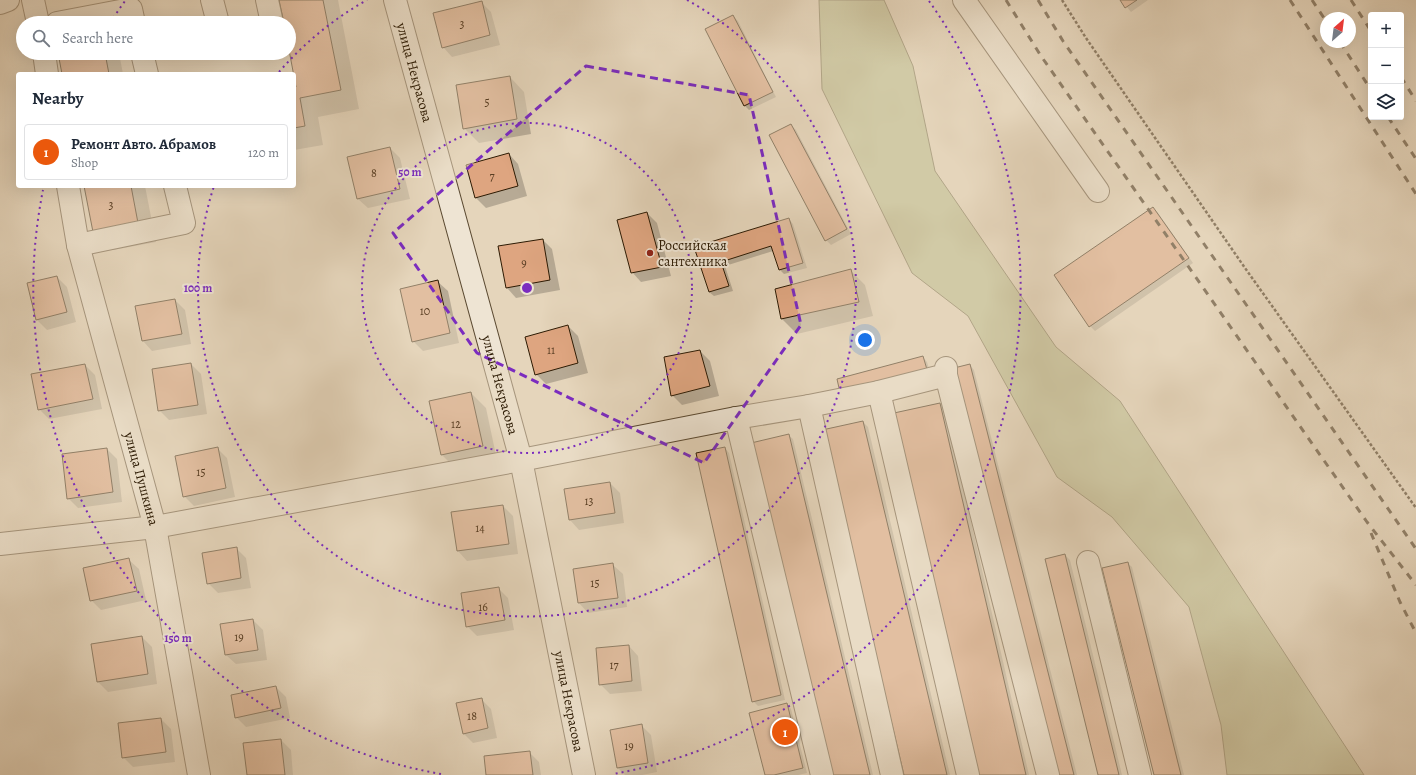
<!DOCTYPE html>
<meta charset="utf-8">
<style>
:root{--surface:#fff;--page:#f6f6f7;--text:#1f2937;--muted:#747a83;--line:#e0e1e3;--accent:#ea580c}
body{margin:0;font-family:Alegreya,serif;background:var(--page);color:var(--text)}
.controls{position:absolute;right:12px;top:12px;display:grid;overflow:hidden;border-radius:4px;box-shadow:0 4px 16px #0002}
.controls button{width:36px;height:36px;display:grid;place-items:center;padding:0;border:0;border-bottom:1px solid var(--line);background:var(--surface);color:var(--text);font:20px sans-serif}
.compass{position:absolute;left:1320px;top:12px;width:36px;height:36px;border-radius:50%;background:var(--surface);box-shadow:0 4px 16px #0002;rotate:28deg}
.you{position:absolute;left:865px;top:340px;width:14px;height:14px;margin:-10px;border:3px solid #fff;border-radius:50%;background:#1a73e8;box-shadow:0 0 0 6px #1a73e833}
.badge{display:grid;place-items:center;width:26px;height:26px;border-radius:50%;background:var(--accent);color:#fff;font-size:13px;font-weight:700}
.pin{position:absolute;translate:-50% -50%;border:2px solid #fff;box-shadow:0 1px 4px #0006}
.list{margin:0;padding:0;list-style:none}
h2{display:flex;justify-content:space-between;align-items:center;height:52px;margin:0;padding:0 16px;font-size:17px}
h2 small{font-size:13px;font-weight:400;color:var(--muted)}
.list li{display:grid;grid-template-columns:26px 1fr auto;gap:12px;align-items:center;box-sizing:border-box;height:56px;margin:0 8px 8px;padding:0 8px;border:1px solid var(--line);border-radius:4px}
.list b{display:block;font-size:15px;white-space:nowrap}
.list p{margin:0;font-size:13px;white-space:nowrap;color:var(--muted)}
.list em{font-size:13px;font-style:normal;color:var(--muted)}
.icon{flex:none;width:22px;height:22px;fill:none;stroke:currentColor;stroke-width:2;stroke-linecap:round;stroke-linejoin:round}
.map{position:relative;flex:none;width:1416px;height:775px;overflow:hidden}
.search{position:absolute;background:var(--surface);box-shadow:0 4px 16px #0002;left:16px;top:16px;width:280px;height:44px;display:flex;align-items:center;gap:10px;box-sizing:border-box;padding:0 14px;border-radius:22px;color:var(--muted);font-size:15px}
.panel{position:absolute;background:var(--surface);box-shadow:0 4px 16px #0002;left:16px;top:72px;width:280px;height:116px;border-radius:4px}
.map>svg:first-child{display:block}
</style>
<div class="map">
<svg width="1416" height="775" viewBox="0 0 1416 775">
<rect width="100%" height="100%" fill="#e5d5bb"/>
<filter id="stains"><feTurbulence type="fractalNoise" baseFrequency=".005" numOctaves="4"/><feColorMatrix values="0 0 0 0 .2 0 0 0 0 .09 0 0 0 0 .02 0 0 0 .5 -.17"/></filter>
<radialGradient id="worn" r=".72"><stop offset=".6" stop-color="#630" stop-opacity="0"/><stop offset="1" stop-color="#630" stop-opacity=".3"/></radialGradient>
<!-- green -->
<path fill="#b9bc8d" stroke="#726b48" d="M819,0h65l29,66 22,105 121,176 64,54 244,374h-137l-6,-50 -32,-118 -77,-90 -55,-40 -89,-161 -56,-43 -90,-184z"/>
<!-- shadow -->
<g fill="#0003">
<path d="M280,0h58l21,109 -41,8 5,28 -29,5v-61l3,-1 -8,-43v-22h-4z"/>
<path d="M1121,0h27l-17,12z"/>
<path d="M481,2l10,10 9,33 -48,12 -9,-10z"/>
<path d="M733,16l5,5 38,76 -27,13 -4,-4 -39,-76z"/>
<path d="M59,53h60l4,21h-60z"/>
<path d="M510,77l14,15 7,42 -52,9 -15,-15z"/>
<path d="M791,125l5,5 55,104 -20,11 -5,-5z"/>
<path d="M390,148l10,10 10,41 -42,9 -10,-9z"/>
<path d="M509,154l9,10 9,32 -41,12 -10,-10 -9,-32z"/>
<path d="M85,186h60l11,56 -43,8 -19,-18z"/>
<path d="M1153,208l5,5 35,50 -98,68 -5,-5z"/>
<path d="M647,213l10,10 14,53 -30,6 -9,-10z"/>
<path d="M789,219l4,5 14,44 -23,6 -4,-4 -7,-19 -48,15 8,25 -19,5 -5,-4 -13,-45z"/>
<path d="M543,240l9,9 8,41 -44,8 -9,-10z"/>
<path d="M851,271l14,14 8,31 -76,18 -15,-15 -6,-30z"/>
<path d="M57,277l10,10 9,35 -29,8 -10,-10 -9,-36z"/>
<path d="M438,282l10,9 11,52 -36,8 -10,-10z"/>
<path d="M175,300l10,10 6,34 -39,7 -9,-10 -7,-34z"/>
<path d="M568,326l10,10 10,37 -42,11 -10,-10z"/>
<path d="M700,351l10,10 9,35 -37,9 -10,-10z"/>
<path d="M923,357l4,5 5,16 -85,23z"/>
<path d="M191,364l10,10 6,40 -38,6 -10,-10z"/>
<path d="M85,365l10,10 7,34 -53,10 -10,-10z"/>
<path d="M970,365l4,5 103,405h-19z"/>
<path d="M471,393l15,15 11,52 -41,9 -14,-14z"/>
<path d="M940,404l5,4 84,367h-52z"/>
<path d="M863,422l5,5 82,348h-45z"/>
<path d="M788,435l5,4 80,336h-42z"/>
<path d="M217,448l10,10 8,39 -41,9 -10,-10z"/>
<path d="M725,448l4,5 56,247 -27,6 -5,-5z"/>
<path d="M107,449l10,10 5,43 -44,6 -10,-10z"/>
<path d="M610,483l10,10 4,30 -45,7 -9,-10z"/>
<path d="M503,506l10,10 5,38 -51,7 -9,-10z"/>
<path d="M236,548l10,10 5,30 -33,5 -10,-10z"/>
<path d="M1065,555l5,5 52,215h-23z"/>
<path d="M129,560l10,9 7,31 -45,10 -10,-10z"/>
<path d="M1127,563l5,4 52,208h-29z"/>
<path d="M613,565l10,9 4,33 -39,6 -9,-10z"/>
<path d="M498,588l10,10 6,32 -37,6 -10,-10z"/>
<path d="M253,620l10,10 4,30 -31,4 -10,-9z"/>
<path d="M142,637l10,10 5,37 -49,8 -10,-10z"/>
<path d="M629,646l9,10 4,35 -32,3 -10,-10z"/>
<path d="M276,687l10,10 4,21 -44,9 -10,-10z"/>
<path d="M481,699l10,10 6,29 -24,5 -10,-10z"/>
<path d="M787,704l4,5 16,64 -9,2h-32z"/>
<path d="M161,719l10,10 4,33 -42,5 -10,-10z"/>
<path d="M641,725l10,10 6,37 -15,3h-17l-7,-7z"/>
<path d="M281,740l10,10 2,25h-45z"/>
<path d="M529,752l10,10 2,13h-54z"/>
</g>
<!-- building -->
<g fill="#dea580" stroke="#2c1a03">
<path d="M279,0h44l18,90 -41,8 5,28 -11,2v-40l2,-1 -7,-37v-27h-5z"/>
<path d="M1120,0h17l-12,8z"/>
<path d="M482,1l8,34 -48,13 -9,-35z"/>
<path d="M733,15l40,77 -29,14 -39,-77z"/>
<path d="M58,53h47l4,21h-47z"/>
<path d="M510,76l7,43 -54,10 -7,-44z"/>
<path d="M791,124l56,105 -22,12 -56,-106z"/>
<path d="M390,147l10,42 -43,10 -10,-42z"/>
<path d="M509,153l9,33 -43,12 -9,-33z"/>
<path d="M84,186h47l7,37 -45,9z"/>
<path d="M1153,207l36,51 -100,69 -35,-52z"/>
<path d="M647,212l15,55 -31,6 -14,-53z"/>
<path d="M789,218l14,45 -24,7 -8,-24 -50,16 8,24 -20,6 -15,-45z"/>
<path d="M543,239l7,41 -44,8 -8,-42z"/>
<path d="M851,269l8,33 -78,17 -6,-30z"/>
<path d="M57,276l10,36 -31,8 -9,-37z"/>
<path d="M438,280l12,53 -38,9 -12,-53z"/>
<path d="M175,299l7,35 -40,7 -7,-35z"/>
<path d="M568,325l10,38 -43,12 -10,-38z"/>
<path d="M700,350l10,36 -39,10 -7,-39z"/>
<path d="M923,356l5,17 -87,24 -4,-18z"/>
<path d="M191,363l7,42 -40,6 -6,-42z"/>
<path d="M85,364l8,35 -55,11 -7,-36z"/>
<path d="M970,364l104,411h-17l-103,-407z"/>
<path d="M471,392l12,54 -42,9 -12,-54z"/>
<path d="M940,403l86,372h-50l-82,-362z"/>
<path d="M863,421l84,354h-43l-82,-345z"/>
<path d="M789,434l81,341h-40l-79,-332z"/>
<path d="M218,447l8,41 -43,9 -8,-41z"/>
<path d="M725,447l56,248 -29,7 -56,-249z"/>
<path d="M107,448l6,44 -46,7 -5,-45z"/>
<path d="M610,482l5,31 -46,7 -5,-31z"/>
<path d="M503,505l6,39 -52,7 -6,-39z"/>
<path d="M237,547l4,31 -34,6 -5,-31z"/>
<path d="M1065,554l54,221h-21l-53,-216z"/>
<path d="M129,558l8,33 -47,10 -7,-33z"/>
<path d="M1128,562l53,213h-27l-52,-207z"/>
<path d="M613,563l5,35 -40,5 -5,-34z"/>
<path d="M499,587l6,33 -39,7 -5,-34z"/>
<path d="M253,619l5,31 -33,5 -5,-31z"/>
<path d="M142,636l6,38 -51,8 -6,-38z"/>
<path d="M629,645l3,36 -33,4 -3,-37z"/>
<path d="M276,686l5,22 -46,10 -4,-23z"/>
<path d="M482,698l6,30 -25,6 -7,-31z"/>
<path d="M787,703l16,65 -29,7h-9l-16,-62z"/>
<path d="M161,718l5,34 -44,6 -4,-35z"/>
<path d="M642,724l6,39 -31,5 -7,-38z"/>
<path d="M281,739l4,36h-38l-4,-32z"/>
<path d="M530,751l3,24h-47l-2,-19z"/>
</g>
<g fill="none" stroke-linecap="round" stroke-linejoin="round">
<!-- minor casing -->
<g stroke="#5a4931" stroke-width="24">
<g id="minor">
<path d="M33,0l5,23"/>
<path d="M212,0l6,23"/>
<path d="M267,0l5,23"/>
<path id="s1" d="M395,0l126,460 63,315"/>
<path d="M964,0l134,191"/>
<path d="M0,3l8,-3"/>
<path d="M57,23l74,-14 3,14"/>
<path d="M44,53l3,21"/>
<path d="M142,53l5,21"/>
<path id="s2" d="M68,186l10,59 77,282 44,248"/>
<path d="M78,245l106,-22 -9,-37"/>
<path d="M946,375l102,400"/>
<path d="M879,392l89,383"/>
<path d="M809,406l83,369"/>
<path d="M736,418l86,357"/>
<path d="M0,544l155,-17 366,-67 215,-42 73,-12 70,-14 67,-17v-7"/>
<path d="M1088,562l52,213"/>
</g>
</g>
<!-- path -->
<path stroke="#2c1a03" stroke-width="2.5" stroke-dasharray="3 2" stroke-linecap="butt" d="M1062,0l24,38 159,230 171,240"/>
<!-- minor -->
<use href="#minor" stroke="#eee4d3" stroke-width="22"/>
<!-- rail -->
<g stroke="#2c1a03" stroke-width="3" stroke-dasharray="7 7" stroke-linecap="butt">
<path d="M1006,0l35,56 326,466 49,63"/>
<path d="M1038,0l25,41 353,508"/>
<path d="M1290,0l126,194"/>
<path d="M1312,0l14,21"/>
<path d="M1351,0l20,31"/>
<path d="M1340,42l31,48"/>
<path d="M1401,77l15,24"/>
<path d="M1388,117l28,42"/>
<path d="M1371,533l29,69 16,31"/>
</g>
</g>
<!-- marked area -->
<path d="M0 0H1416V775H0ZM586,66l163,29 52,230 -97,138 -227,-110 -84,-120z" fill="#e5d5bb" fill-opacity=".55" fill-rule="evenodd"/>
<path fill="none" stroke="#7b2cbf" stroke-width="3" stroke-dasharray="8 5" stroke-linejoin="round" d="M586,66l163,29 52,230 -97,138 -227,-110 -84,-120z"/>
<!-- distance rings -->
<g fill="none" stroke="#7b2cbf" stroke-width="2" stroke-dasharray="2 4">
<circle cx="527" cy="288" r="165"/>
<path d="M279 72A329 329 0 0 1 367 0M687 0A329 329 0 1 1 214 186"/>
<path d="M441 774A494 494 0 0 1 43 190M110 23A494 494 0 0 1 125 1M929 1A494 494 0 0 1 613 774"/>
</g>
<!-- markers -->
<circle fill="#8f2418" stroke="#eee4d3" stroke-width="1.5" cx="650" cy="253" r="4"/>
<g text-anchor="middle" dominant-baseline="central" stroke-width="4" stroke-linejoin="round" paint-order="stroke">
<!-- number labels -->
<g font-size="12" fill="#583d22">
<text x="462" y="24">3</text>
<text x="487" y="102">5</text>
<text x="374" y="173">8</text>
<text x="492" y="176">7</text>
<text x="111" y="205">3</text>
<text x="524" y="263">9</text>
<text x="425" y="311">10</text>
<text x="551" y="350">11</text>
<text x="456" y="424">12</text>
<text x="201" y="472">15</text>
<text x="589" y="501">13</text>
<text x="480" y="528">14</text>
<text x="595" y="583">15</text>
<text x="483" y="607">16</text>
<text x="239" y="637">19</text>
<text x="614" y="665">17</text>
<text x="472" y="716">18</text>
<text x="629" y="746">19</text>
</g>
<!-- street labels -->
<g font-size="14" fill="#2c1a03" stroke="#eee4d3">
<text stroke="none"><textPath href="#s1" startOffset="75">улица Некрасова</textPath></text>
<text stroke="none"><textPath href="#s1" startOffset="399">улица Некрасова</textPath></text>
<text stroke="none"><textPath href="#s2" startOffset="302">улица Пушкина</textPath></text>
<text stroke="none"><textPath href="#s1" startOffset="723">улица Некрасова</textPath></text>
</g>
<!-- poi labels -->
<g font-size="14" fill="#2c1a03" stroke="#eee4d3" text-anchor="start">
<text x="658" y="245">Российская<tspan x="658" dy="16">сантехника</tspan></text>
</g>
</g>
<circle cx="527" cy="288" r="6" fill="#7b2cbf" stroke="#eee4d3" stroke-width="2"/>
<g font-size="12" text-anchor="middle" font-weight="bold" fill="#7b2cbf" stroke="#eee4d3" stroke-width="4" stroke-linejoin="round" paint-order="stroke">
<text x="410" y="176">50 m</text>
<text x="198" y="292">100 m</text>
<text x="178" y="642">150 m</text>
</g>
<rect width="100%" height="100%" filter="url(#stains)"/>
<rect width="100%" height="100%" fill="url(#worn)"/>
</svg>
<div class="controls">
<button>+</button>
<button>−</button>
<button><svg class="icon" aria-label="layers" viewBox="0 0 24 24"><path d="M12 4l9 5-9 5-9-5zM3 14l9 5 9-5"/></svg></button>
</div>
<svg class="compass" viewBox="-18 -18 36 36"><path d="M0-13l5 13h-10z" fill="#e53935"/><path d="M0 13l5-13h-10z" fill="#747a83"/></svg>
<div class="you"></div>
<div class="pin badge" style="left:785px;top:732px">1</div>
<div class="search"><svg class="icon" aria-label="search" viewBox="0 0 24 24"><circle cx="10" cy="10" r="6"/><path d="M15 15l6 6"/></svg>Search here</div>
<section class="panel">
<h2>Nearby<small></small></h2>
<ul class="list">
<li><span class="badge">1</span><div><b>Ремонт Авто. Абрамов</b><p>Shop</p></div><em>120 m</em></li>
</ul>
</section>
</div>
